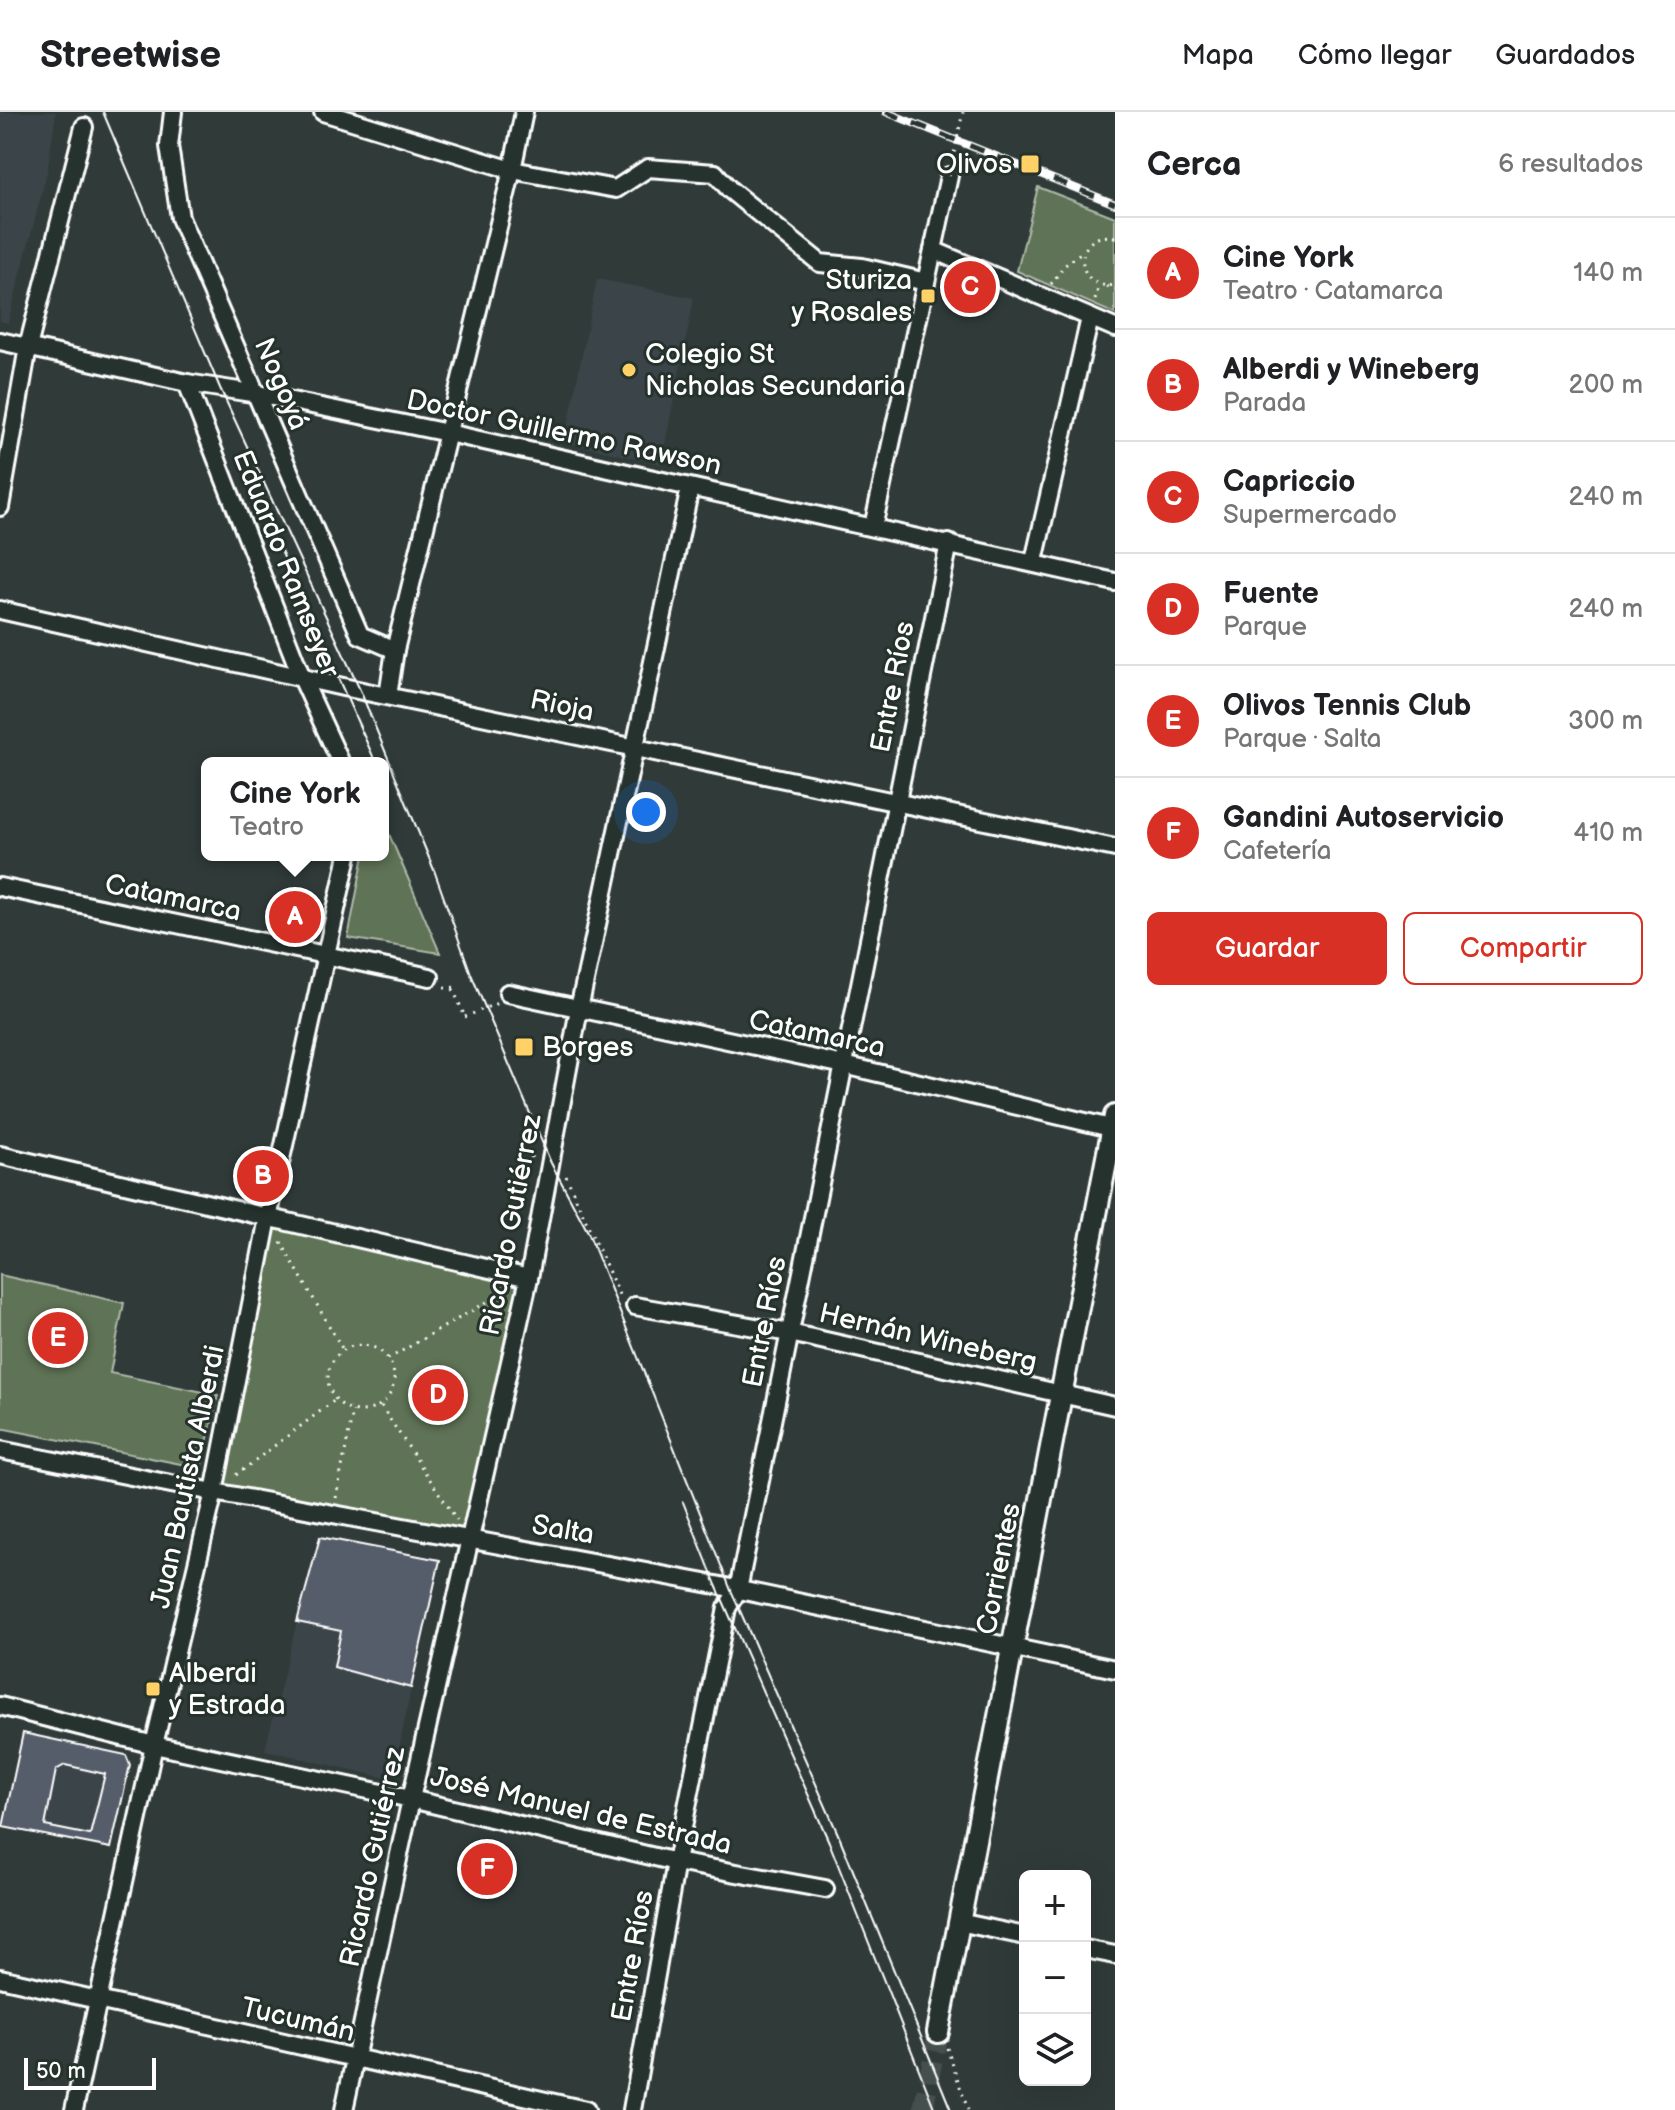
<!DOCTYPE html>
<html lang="es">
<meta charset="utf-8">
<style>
:root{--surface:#fff;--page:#f6f6f6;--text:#202124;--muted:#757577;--line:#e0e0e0;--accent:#d93025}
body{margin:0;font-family:"Balsamiq Sans",sans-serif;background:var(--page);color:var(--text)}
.controls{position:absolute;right:24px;bottom:24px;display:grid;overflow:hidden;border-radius:12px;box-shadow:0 8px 32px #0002}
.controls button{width:72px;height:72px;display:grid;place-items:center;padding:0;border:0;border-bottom:2px solid var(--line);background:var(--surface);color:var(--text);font:40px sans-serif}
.scale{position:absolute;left:24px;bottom:20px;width:132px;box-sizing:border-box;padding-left:8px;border:4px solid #fff;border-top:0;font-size:22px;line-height:28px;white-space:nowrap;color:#fff;-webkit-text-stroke:6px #26332d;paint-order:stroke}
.you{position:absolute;left:646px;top:700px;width:28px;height:28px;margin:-20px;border:6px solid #fff;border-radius:50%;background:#1a73e8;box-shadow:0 0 0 12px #1a73e833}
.badge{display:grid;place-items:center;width:52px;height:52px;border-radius:50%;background:var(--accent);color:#fff;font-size:26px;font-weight:700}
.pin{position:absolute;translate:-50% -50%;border:4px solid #fff;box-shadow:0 2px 8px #0006}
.popup{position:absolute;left:201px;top:645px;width:188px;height:104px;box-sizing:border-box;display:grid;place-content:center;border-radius:12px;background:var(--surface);filter:drop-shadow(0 2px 6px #0005);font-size:26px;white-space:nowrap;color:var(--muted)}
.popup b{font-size:30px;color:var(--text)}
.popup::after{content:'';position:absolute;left:50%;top:100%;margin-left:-16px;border:16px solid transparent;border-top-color:var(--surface)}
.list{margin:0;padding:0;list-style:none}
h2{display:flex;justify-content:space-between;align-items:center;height:104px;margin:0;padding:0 32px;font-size:34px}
h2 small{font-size:26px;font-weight:400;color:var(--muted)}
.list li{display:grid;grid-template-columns:52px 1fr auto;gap:24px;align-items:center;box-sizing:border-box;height:112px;padding:0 32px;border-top:2px solid var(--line)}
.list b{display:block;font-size:30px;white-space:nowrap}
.list p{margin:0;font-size:26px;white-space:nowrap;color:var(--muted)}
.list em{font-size:26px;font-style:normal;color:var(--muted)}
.actions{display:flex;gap:16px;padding:24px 32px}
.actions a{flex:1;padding:18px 0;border:2px solid var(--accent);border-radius:12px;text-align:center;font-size:28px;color:var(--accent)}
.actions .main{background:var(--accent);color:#fff}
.icon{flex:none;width:44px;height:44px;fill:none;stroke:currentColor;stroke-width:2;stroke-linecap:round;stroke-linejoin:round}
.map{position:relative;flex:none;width:1115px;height:1998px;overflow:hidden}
header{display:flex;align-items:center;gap:48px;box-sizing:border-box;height:112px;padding:0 40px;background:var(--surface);border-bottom:2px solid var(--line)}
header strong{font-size:38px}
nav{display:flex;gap:44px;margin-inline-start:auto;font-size:28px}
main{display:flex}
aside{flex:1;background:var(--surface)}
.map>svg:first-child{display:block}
</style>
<header>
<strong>Streetwise</strong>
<nav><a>Mapa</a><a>Cómo llegar</a><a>Guardados</a></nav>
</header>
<main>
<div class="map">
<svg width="1115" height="1998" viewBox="0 0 1115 1998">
<rect width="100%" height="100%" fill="#303b39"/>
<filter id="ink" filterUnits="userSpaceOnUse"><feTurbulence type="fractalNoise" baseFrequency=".0125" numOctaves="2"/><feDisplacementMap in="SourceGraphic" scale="16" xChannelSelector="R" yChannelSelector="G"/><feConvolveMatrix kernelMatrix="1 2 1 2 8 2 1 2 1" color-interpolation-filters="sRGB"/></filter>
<g filter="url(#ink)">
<!-- built -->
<g fill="#3b4548">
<path d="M0,0h56l-9,60 -39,151 -8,-2z"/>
<path d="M597,167l97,19 -33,166 -96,-22z"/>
<path d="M297,1510l44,9 -7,36 77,21 -13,66 -15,23 -118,-27z"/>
<path d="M23,1621l103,22 4,10 -19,83 -108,-21z"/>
</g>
<!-- green -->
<g fill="#5f7356" stroke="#afb9aa" stroke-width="2">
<path d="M1038,75l77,30v97l-98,-43z"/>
<path d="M383,708l57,133 -92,-15 16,-83h19z"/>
<path d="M268,1106l261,60 -59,262 -256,-48z"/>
<path d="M0,1163l124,28 -14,70 108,22 -17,73 -201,-40z"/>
</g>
<!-- building -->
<g fill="#565d6b" stroke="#fff" stroke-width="2" fill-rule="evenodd">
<path d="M320,1425l120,23 -29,128 -77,-21 7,-36 -44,-9z"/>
<path d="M23,1621l103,22 4,10 -19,83 -108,-21zM65,1653l40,9 -15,61 -45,-9 11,-56z"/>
</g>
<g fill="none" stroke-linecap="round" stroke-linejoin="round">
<!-- tertiary-tunnel -->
<path stroke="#454f4d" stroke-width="20" stroke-dasharray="20 10" stroke-linecap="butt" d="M923,1998l15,-78"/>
<!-- minor casing -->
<g stroke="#fff" stroke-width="22">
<g id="minor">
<path d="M173,0l-4,34 11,72 180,417 35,15"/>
<path d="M323,0l189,58 104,19 32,-21 67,5 15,17 90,73 42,4 64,15"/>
<path d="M933,138l182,78"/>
<path d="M0,229l187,42 71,11 190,39 667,149"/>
<path d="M187,271l115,295 39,85"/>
<path d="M0,395l28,-160 56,-220"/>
<path d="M873,415l76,-351"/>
<path d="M1034,449l56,-243"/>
<path d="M0,498l343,77 772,161"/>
<path d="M388,584l7,-46 117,-480 12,-58"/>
<path d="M0,775l430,90"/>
<path d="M508,881l336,72 271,64"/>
<path d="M0,1043l529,123"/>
<path d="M635,1194l155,27 325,73"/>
<path d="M0,1338l171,34 545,101 399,84"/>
<path d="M0,1594l154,39 257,54 265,63 149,27"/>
<path d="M959,1810l66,14"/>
<path d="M1085,1837l30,6"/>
<path d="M0,1866l586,132"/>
<path d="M74,1998l80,-365 60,-253 54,-274 80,-363"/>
<path d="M344,1998l67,-311 118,-521 50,-269 111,-521"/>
<path d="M632,1998l44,-248 51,-254 11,-18 211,-1047"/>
</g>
</g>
<!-- tertiary casing -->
<g stroke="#fff" stroke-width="26">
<path id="tertiary" d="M938,1920l177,-916"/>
</g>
<!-- path -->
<g stroke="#fff" stroke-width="3" stroke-dasharray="2 6" stroke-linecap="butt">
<path d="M1115,125c-43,-8 -43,55 0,48"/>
<path d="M1051,172l13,-18 20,-16"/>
<path d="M1107,174l8,4"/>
<path d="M1095,188l4,-15"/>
<path d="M444,876l14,-1"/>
<path d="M453,877l12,28"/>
<path d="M527,1037l6,11"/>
<path d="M566,1064l54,121"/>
<path d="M281,1130l62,108"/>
<circle cx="361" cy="1266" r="33"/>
<path d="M388,1247l120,-69"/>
<path d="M381,1294l76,114"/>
<path d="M236,1363l99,-75"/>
<path d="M336,1386l17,-87"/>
<path d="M947,1936l21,62"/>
</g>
<!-- minor -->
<use href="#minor" stroke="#26332d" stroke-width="16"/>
<!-- tertiary -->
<use href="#tertiary" stroke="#26332d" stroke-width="20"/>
<!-- tram -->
<g stroke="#fff" stroke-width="2">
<path d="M103,0l117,276 140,302 74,180 37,104 80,189 37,69 142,356 111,253 110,269"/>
<path d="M265,403l111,248"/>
<path d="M683,1390l33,83 113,257 106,268"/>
</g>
<!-- rail casing -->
<g stroke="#fff" stroke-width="8">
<path id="rail" d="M886,0l229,92"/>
</g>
<!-- rail -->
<use href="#rail" stroke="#26332d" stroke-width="5" stroke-dasharray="15" stroke-linecap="butt"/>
<!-- path-bridge -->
<g stroke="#fff" stroke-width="3" stroke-dasharray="2 6" stroke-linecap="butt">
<path d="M949,64l14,-64"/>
<path d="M465,905l37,-16"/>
</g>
</g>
</g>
<!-- markers -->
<g fill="#ffd166" stroke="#26332d" stroke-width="3">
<rect x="1020" y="42" width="20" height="20" rx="4"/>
<rect x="920" y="176" width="16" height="16" rx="4"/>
<circle cx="629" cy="258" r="8"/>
<rect x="514" y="925" width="20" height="20" rx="4"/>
<rect x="145" y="1569" width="16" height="16" rx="4"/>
</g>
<g text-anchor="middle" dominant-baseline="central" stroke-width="6" stroke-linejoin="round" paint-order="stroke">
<!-- poi labels -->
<g font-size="28" fill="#fff" stroke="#26332d" text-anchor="start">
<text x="1012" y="52" text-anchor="end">Olivos</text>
<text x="912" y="168" text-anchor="end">Sturiza<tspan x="912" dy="32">y Rosales</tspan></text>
<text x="645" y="242">Colegio St<tspan x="645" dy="32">Nicholas Secundaria</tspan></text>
<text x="542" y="935">Borges</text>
<text x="169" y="1561">Alberdi<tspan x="169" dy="32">y Estrada</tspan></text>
</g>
<!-- street labels -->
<g font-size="28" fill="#fff" stroke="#26332d">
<text transform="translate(281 272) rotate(67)">Nogoyá</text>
<text transform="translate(564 321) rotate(12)">Doctor Guillermo Rawson</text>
<text transform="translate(286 452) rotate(68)">Eduardo Ramseyer</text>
<text transform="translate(893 575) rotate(-79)">Entre Ríos</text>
<text transform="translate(562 594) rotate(12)">Rioja</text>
<text transform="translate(173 786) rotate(12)">Catamarca</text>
<text transform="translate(817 922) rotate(12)">Catamarca</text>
<text transform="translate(511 1113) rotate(-79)">Ricardo Gutiérrez</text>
<text transform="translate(765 1210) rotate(-79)">Entre Ríos</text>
<text transform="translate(928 1226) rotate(13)">Hernán Wineberg</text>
<text transform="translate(188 1365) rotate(-78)">Juan Bautista Alberdi</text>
<text transform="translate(563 1418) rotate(10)">Salta</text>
<text transform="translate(999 1457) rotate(-79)">Corrientes</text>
<text transform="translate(581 1699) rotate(13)">José Manuel de Estrada</text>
<text transform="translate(373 1745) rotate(-78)">Ricardo Gutiérrez</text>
<text transform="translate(633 1844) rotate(-80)">Entre Ríos</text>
<text transform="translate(298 1908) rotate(13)">Tucumán</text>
</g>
</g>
</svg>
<div class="controls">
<button>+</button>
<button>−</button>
<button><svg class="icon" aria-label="layers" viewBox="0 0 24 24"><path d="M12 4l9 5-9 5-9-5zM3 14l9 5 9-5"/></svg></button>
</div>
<div class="scale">50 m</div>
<div class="you"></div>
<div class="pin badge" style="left:295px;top:805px">A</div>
<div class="popup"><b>Cine York</b>Teatro</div>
<div class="pin badge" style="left:263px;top:1064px">B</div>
<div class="pin badge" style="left:970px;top:175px">C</div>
<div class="pin badge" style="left:438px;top:1283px">D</div>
<div class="pin badge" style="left:58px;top:1226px">E</div>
<div class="pin badge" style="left:487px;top:1757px">F</div>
</div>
<aside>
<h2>Cerca<small>6 resultados</small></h2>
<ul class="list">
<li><span class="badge">A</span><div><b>Cine York</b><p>Teatro · Catamarca</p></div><em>140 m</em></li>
<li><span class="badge">B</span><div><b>Alberdi y Wineberg</b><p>Parada</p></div><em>200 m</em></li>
<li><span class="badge">C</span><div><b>Capriccio</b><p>Supermercado</p></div><em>240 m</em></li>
<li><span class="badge">D</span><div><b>Fuente</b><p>Parque</p></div><em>240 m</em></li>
<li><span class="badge">E</span><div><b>Olivos Tennis Club</b><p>Parque · Salta</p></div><em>300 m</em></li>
<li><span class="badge">F</span><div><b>Gandini Autoservicio</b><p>Cafetería</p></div><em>410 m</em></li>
</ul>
<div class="actions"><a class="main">Guardar</a><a>Compartir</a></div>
</aside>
</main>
